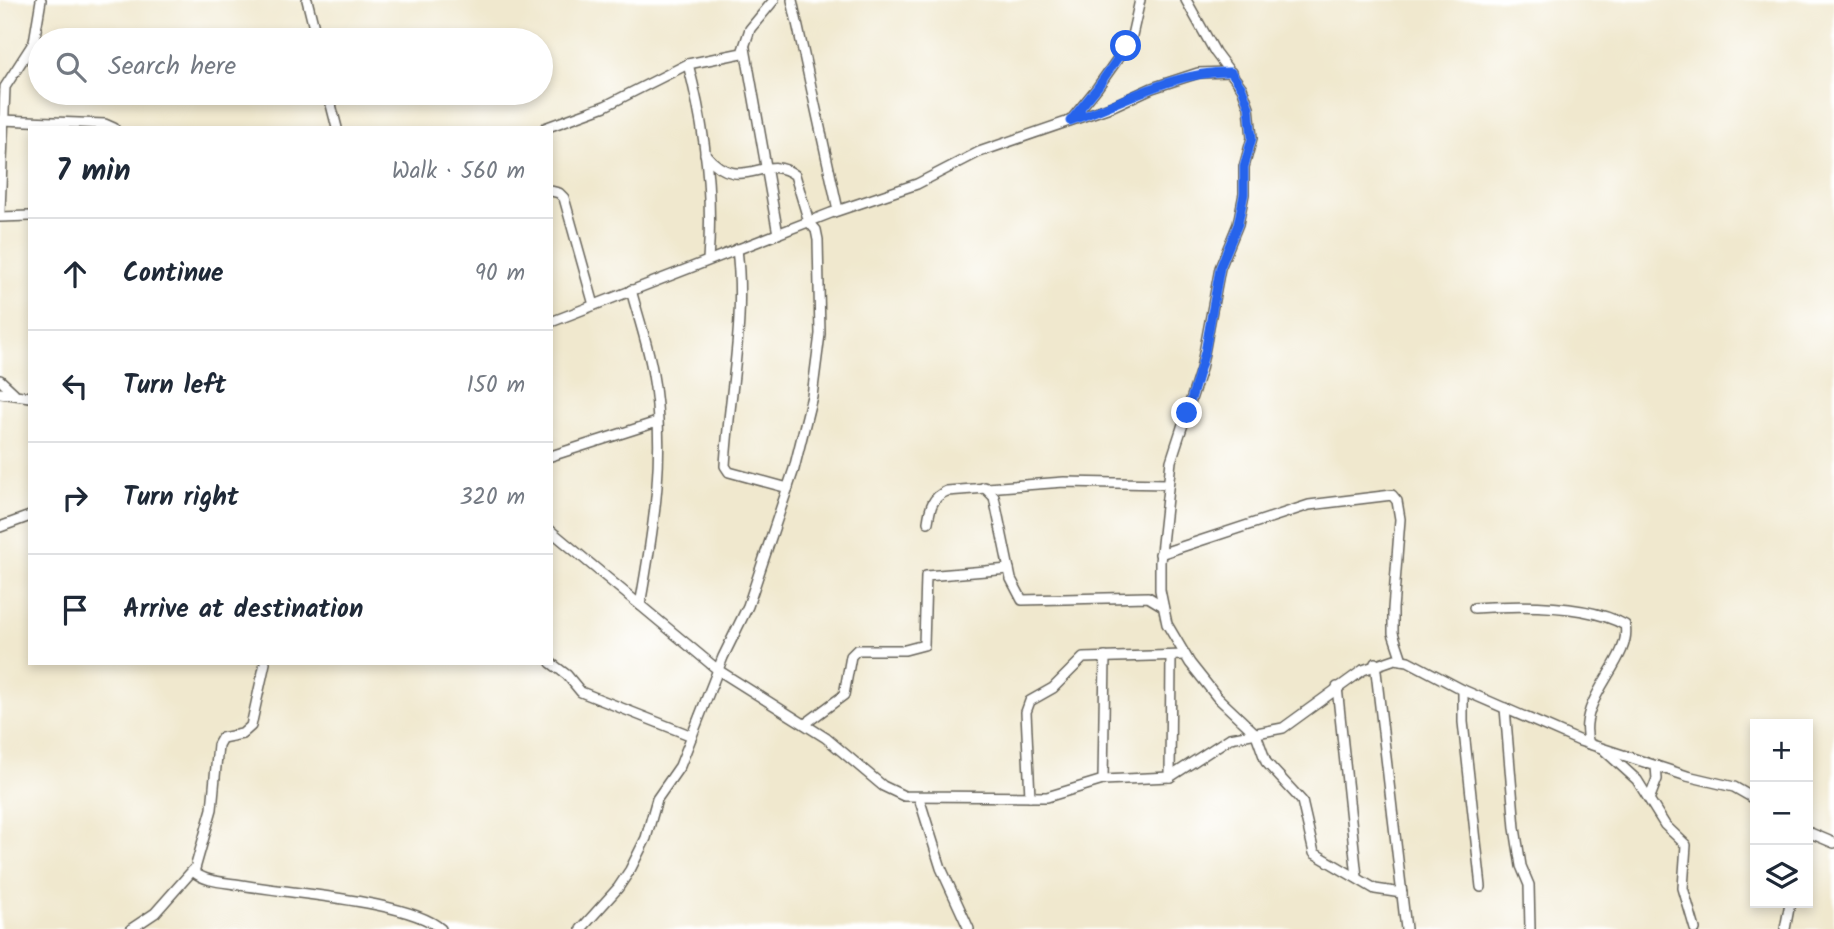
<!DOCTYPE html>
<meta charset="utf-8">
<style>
:root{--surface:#fff;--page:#f2f2f3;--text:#1f2937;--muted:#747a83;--line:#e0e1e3}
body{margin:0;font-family:Kalam,sans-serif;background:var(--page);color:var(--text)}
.controls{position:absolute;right:21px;bottom:21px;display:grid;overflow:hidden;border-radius:0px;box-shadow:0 4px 10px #0003}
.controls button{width:63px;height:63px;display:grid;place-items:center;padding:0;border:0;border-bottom:2px solid var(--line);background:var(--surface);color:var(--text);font:35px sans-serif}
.stop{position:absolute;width:21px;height:21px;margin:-16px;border:5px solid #2563eb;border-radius:50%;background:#fff}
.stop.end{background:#2563eb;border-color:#fff;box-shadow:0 2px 7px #0008}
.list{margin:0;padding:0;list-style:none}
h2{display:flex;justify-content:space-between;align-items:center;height:91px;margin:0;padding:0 28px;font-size:30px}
h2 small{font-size:23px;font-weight:400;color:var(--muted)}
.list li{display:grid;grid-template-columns:46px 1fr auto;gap:21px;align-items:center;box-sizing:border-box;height:112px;padding:0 28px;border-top:2px solid var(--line)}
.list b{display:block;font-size:26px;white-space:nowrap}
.list em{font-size:23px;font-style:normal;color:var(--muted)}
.icon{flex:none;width:38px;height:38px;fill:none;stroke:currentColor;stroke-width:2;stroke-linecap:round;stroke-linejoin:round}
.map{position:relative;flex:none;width:1834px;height:929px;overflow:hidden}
.search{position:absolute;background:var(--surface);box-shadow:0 4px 10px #0003;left:28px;top:28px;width:525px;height:77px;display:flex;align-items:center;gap:18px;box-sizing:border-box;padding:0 24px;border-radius:38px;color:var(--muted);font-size:26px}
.panel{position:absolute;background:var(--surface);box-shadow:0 4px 10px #0003;left:28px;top:126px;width:525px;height:539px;border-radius:0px}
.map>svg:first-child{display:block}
</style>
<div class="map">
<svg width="1834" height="929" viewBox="0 0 1834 929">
<rect width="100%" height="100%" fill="#fff"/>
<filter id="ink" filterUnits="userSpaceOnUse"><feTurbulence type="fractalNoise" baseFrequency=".0143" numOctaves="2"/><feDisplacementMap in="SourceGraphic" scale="14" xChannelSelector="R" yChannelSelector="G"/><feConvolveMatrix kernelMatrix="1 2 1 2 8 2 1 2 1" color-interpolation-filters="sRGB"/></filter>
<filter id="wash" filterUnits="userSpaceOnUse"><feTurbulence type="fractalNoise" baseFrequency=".00686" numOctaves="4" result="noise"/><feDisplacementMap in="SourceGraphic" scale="28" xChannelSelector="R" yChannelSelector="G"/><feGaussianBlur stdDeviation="1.57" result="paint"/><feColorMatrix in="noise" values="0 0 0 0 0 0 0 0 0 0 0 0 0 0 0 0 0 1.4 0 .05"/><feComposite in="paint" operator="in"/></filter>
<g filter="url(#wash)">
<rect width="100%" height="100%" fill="#f0e8ce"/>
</g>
<g filter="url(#ink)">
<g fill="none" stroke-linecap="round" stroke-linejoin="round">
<!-- minor casing -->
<g stroke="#66635a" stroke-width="12">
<g id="minor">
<path d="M307,0l10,40"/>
<path d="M792,0l46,210"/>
<path d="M1186,0l29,52 27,36 7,19 3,31 -8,29v27l-6,30 -18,44 -19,101 -30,92 -11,101v28l7,34 23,39 27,34 39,37 10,28 36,39 12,52 61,36 27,4"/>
<path d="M745,48l33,186"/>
<path d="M688,64c17,64 25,131 20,196"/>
<path d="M328,93l9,35"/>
<path d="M1,120l104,4 9,4"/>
<path d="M1071,120l26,-32 34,-48 9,-40"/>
<path d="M545,128l60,-22 83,-42 54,-11 8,-24 24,-29"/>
<path d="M551,191l8,2 5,5 30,107"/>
<path d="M0,211l5,-124 29,-45 7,-42"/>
<path d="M0,217l30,-1"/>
<path d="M737,249c9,75 -8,143 -12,217l4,6 59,16"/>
<path d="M631,290c7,26 16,52 21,79 15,79 2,158 -12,236"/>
<path d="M551,322l280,-109 86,-29 62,-32 134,-46 39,-18 46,-15 33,-1"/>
<path d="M0,380l14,13"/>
<path d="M0,393l30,4"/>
<path d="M551,456l106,-34"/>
<path d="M984,487l10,10 17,82 11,21 126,-3 15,9"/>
<path d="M928,522c2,-14 4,-25 19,-31l117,-9 103,2"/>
<path d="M0,527l30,-11"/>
<path d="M551,531l167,139 108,68 57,48 21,10 143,1 56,-17 67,-3 60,-39 53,-10 80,-58 32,-11 13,2 55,29 117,51 107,35 47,11 21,12"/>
<path d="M1160,554l149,-49 83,-10 5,6 3,18 -7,90v24l9,27"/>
<path d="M1474,608c43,-3 112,-5 151,17 8,35 -51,75 -36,119"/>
<path d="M265,663l-14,63 -9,8 -20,4 -4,7 -6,64 -18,63c10,9 28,10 41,12 48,9 174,16 206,45"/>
<path d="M551,663l16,12 14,17 111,44"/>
<path d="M1375,663l31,266"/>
<path d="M1337,687l20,190"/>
<path d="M1463,690v32l18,165"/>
<path d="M1505,708l10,120 6,38 8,19 1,44"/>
<path d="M805,724l39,-29 7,-39 6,-6h48l19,-5 2,-69 83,-7"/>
<path d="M1605,751l32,29 28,45 21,20 -3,43 12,41"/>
<path d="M1170,777l1,-121"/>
<path d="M1103,780l2,-123"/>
<path d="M1030,797l-4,-85 4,-11 23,-13 30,-30 102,-3"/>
<path d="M1650,797l7,-18 -1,-13"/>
<path d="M919,798l22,70 28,61"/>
<path d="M1808,832l26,11"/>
<path d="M131,929l24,-16 38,-43"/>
<path d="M581,929l37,-41 12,-18 16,-32 11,-39 23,-33 43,-109 25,-51 46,-137 18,-73 8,-62 -2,-94 -2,-10 -7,-8 -14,-47c-30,-24 -54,22 -90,-21"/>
<path d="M1785,929l5,-26"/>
</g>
</g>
<!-- minor -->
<use href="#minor" stroke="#fff" stroke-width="9"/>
</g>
</g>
<g fill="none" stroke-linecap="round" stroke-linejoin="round" filter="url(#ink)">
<!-- route -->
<path stroke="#2563eb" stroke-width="9" d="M1126,46l-29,42 -27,33c53,-18 103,-50 161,-49l11,16 7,19 3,31 -8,29v27l-6,30 -18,44 -15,84 -18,61"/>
</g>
</svg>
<div class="controls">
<button>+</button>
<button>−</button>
<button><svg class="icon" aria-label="layers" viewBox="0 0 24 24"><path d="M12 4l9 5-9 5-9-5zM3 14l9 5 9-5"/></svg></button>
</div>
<div class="stop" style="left:1126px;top:46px"></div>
<div class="stop end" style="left:1187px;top:413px"></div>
<div class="search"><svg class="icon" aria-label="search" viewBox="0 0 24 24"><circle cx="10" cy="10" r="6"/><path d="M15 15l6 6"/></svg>Search here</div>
<section class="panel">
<h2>7 min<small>Walk · 560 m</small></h2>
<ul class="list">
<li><svg class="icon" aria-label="ahead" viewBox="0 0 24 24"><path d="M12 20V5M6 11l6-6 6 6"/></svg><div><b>Continue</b></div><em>90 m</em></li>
<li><svg class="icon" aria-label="left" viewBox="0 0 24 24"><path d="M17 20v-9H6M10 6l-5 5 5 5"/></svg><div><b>Turn left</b></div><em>150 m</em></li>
<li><svg class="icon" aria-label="right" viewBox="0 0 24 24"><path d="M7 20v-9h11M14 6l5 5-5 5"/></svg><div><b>Turn right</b></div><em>320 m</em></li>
<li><svg class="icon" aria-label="arrive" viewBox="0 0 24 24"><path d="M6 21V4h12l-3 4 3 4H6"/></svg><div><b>Arrive at destination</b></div></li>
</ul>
</section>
</div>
